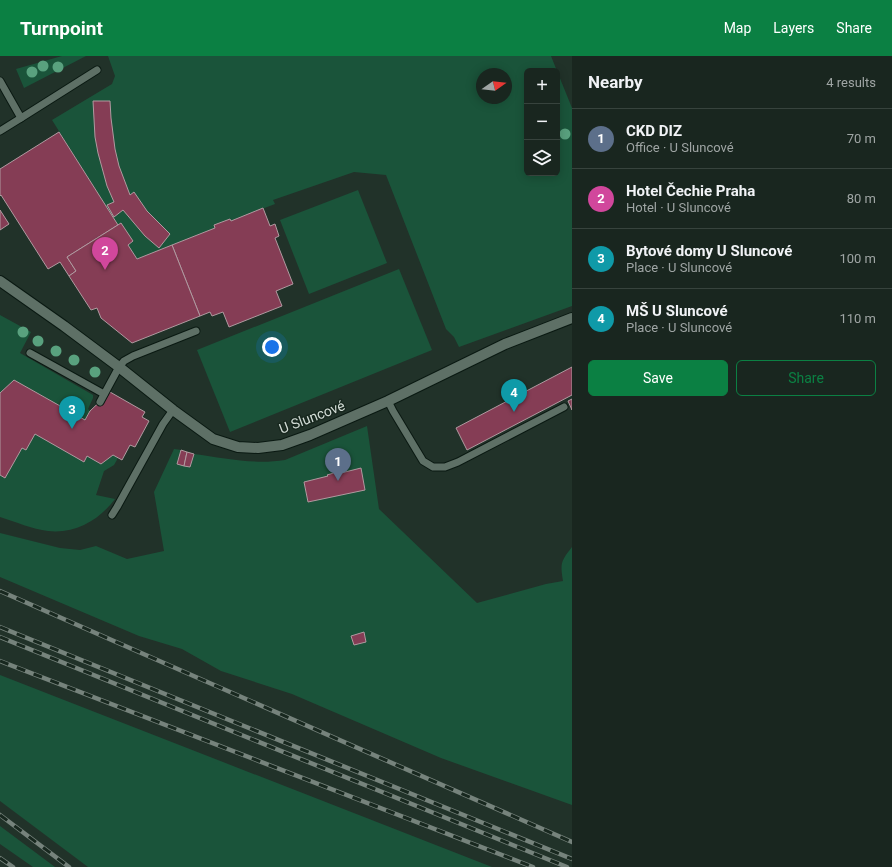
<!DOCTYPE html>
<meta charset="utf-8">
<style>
:root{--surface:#19261f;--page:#26322c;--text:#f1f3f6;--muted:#9fa5a4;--line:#37433d;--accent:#0b8043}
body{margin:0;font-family:Roboto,sans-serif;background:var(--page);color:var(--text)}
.controls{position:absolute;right:12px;top:12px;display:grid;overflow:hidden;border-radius:6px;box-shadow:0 2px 10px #0003}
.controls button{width:36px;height:36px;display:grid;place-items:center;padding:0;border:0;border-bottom:1px solid var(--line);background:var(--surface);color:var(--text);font:20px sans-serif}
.compass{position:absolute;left:476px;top:12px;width:36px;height:36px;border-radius:50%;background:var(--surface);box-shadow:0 2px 10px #0003;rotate:76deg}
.you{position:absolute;left:272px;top:291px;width:14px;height:14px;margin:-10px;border:3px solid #fff;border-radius:50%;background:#1a73e8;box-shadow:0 0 0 6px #1a73e833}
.badge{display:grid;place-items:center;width:26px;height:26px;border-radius:50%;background:var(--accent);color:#fff;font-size:13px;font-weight:700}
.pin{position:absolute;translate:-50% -33px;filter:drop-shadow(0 1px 2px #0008)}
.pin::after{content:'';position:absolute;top:21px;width:14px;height:12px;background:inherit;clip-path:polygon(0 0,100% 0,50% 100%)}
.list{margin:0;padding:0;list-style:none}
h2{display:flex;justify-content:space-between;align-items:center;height:52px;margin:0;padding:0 16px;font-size:17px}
h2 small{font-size:13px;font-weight:400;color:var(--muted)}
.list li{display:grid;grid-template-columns:26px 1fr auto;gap:12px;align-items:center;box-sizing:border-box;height:60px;padding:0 16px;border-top:1px solid var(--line)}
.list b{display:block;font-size:15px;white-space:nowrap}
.list p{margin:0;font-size:13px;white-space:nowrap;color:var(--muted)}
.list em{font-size:13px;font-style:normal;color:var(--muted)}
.actions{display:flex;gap:8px;padding:12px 16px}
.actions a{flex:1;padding:9px 0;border:1px solid var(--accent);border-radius:6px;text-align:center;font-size:14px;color:var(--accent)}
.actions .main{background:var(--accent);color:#fff}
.icon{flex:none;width:22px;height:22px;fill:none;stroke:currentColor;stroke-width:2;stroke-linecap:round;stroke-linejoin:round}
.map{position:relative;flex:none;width:572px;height:811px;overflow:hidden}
header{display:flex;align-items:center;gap:24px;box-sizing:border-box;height:56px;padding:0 20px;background:var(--accent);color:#fff}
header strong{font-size:19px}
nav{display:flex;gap:22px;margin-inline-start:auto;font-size:14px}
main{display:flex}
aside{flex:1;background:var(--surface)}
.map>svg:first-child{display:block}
</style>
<header>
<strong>Turnpoint</strong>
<nav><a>Map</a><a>Layers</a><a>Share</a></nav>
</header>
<main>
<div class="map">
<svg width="572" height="811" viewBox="0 0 572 811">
<rect width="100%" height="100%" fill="#213229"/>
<!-- green -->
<g fill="#1a543a" fill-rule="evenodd">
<path d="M62,0h24l-62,32 -8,-19z"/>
<path d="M108,0h443l6,15h-30v102h30v-102l15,37v198l-113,41 -5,-10 -8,-8 -60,-154 -32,-3 -81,28 2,4 -44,17 -1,-2 -16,6 1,3 -78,31 -9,-14 5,-4 -12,-18 -3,2 -66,-105 60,-36 3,-8zM482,18h24v24h-24z"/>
<path d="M358,134l29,73 -78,31 -29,-74z"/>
<path d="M399,213l33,81 -202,82 -33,-82z"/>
<path d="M0,259l31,17 -11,21 73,42v3l-5,11 2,2 -13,23 66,-16 6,3 -14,26 -5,-2 -8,15 -4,-2 -4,7 -10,6 -8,24 19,4c-16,21 -39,35 -67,32 -16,-2 -32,-9 -48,-14v-79l38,-15 12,-23 -36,-20 -14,13z"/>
<path d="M367,370l12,83 98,94 69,-19 17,-3c-3,-18 -2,-20 9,-34v258l-131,-47 -149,-64 -71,-23 -39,-22 -43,-13 -139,-59v-44l60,15 20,2 16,-4 31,13 37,-8 -10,-59 20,-43 7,1 -4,14 13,3 4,-13c30,4 60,11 91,6zM361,413l4,20 -57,13 -4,-20 24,-6 -1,-1 10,-3v2zM364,576l2,9 -12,4 -2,-9z"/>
<path d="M0,619l492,192h-404l-88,-66z"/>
<path d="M0,770l55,41h-22l-33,-23z"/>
</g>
<!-- building -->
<g fill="#853d55" stroke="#b09aa0">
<path d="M93,45h17l1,17 4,31 4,17 11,29 4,-3 13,19 23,23 -11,14 -14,-12 -22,-26 -9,7 -7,-12 7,-3 -7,-16 -9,-33 -3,-16z"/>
<path d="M59,76l59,93 -51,32 9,14 -7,5 -9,-14 -12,7 -47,-74 -1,1v-27z"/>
<path d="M263,152l7,18 5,-2 4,12 -4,2 18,46 -17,7 6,15 -53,21 -6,-15 -11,4 -2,-4 -10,4 -28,-71 43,-17 -1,-3 16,-6 1,2z"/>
<path d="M0,154l9,14 -9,6z"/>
<path d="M121,167l12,18 -5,4 9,14 35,-14 28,71 -68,27 -31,-25 -4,-10 -6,2 -22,-34 7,-5 -9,-14z"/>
<path d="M572,311v28l-105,55 -11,-22z"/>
<path d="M14,324l71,40 5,-9 20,-19 35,20 -3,5 7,4 -14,26 -5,-2 -8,15 -9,-5 -12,9 -14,-8 -3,6 -49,-28 -9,16 -4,-2 -17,30 -5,-3v-82z"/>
<path d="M572,343v11l-4,-9z"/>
<path d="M181,394l6,2 -3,14 -7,-2z"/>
<path d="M187,396l7,2 -4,13 -6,-1z"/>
<path d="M361,412l4,22 -57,12 -4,-20 24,-6 -1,-1 10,-3v2z"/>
<path d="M364,576l2,10 -12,3 -3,-9z"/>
</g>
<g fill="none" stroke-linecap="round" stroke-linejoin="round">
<!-- lane casing -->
<g stroke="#0a1912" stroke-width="9">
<g id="lane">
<path d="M0,25l21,37 76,-48"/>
<path d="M0,75l21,-13"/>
<path d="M30,297l74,41"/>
<path d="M388,345l5,10 30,50 10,6h12l13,-5 106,-55"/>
<path d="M100,346l19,-35 5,-6 9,-5 63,-25"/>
<path d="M112,459l5,-8 46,-83 10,-14"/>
</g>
</g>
<!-- street casing -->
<g stroke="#0a1912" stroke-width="12">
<path id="street" d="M0,225l64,45 55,41 54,43 40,29 25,8 20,1 24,-3 28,-10 78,-34 117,-57 67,-26"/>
</g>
<!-- lane -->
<use href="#lane" stroke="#5e7066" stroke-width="7"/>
<!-- street -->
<use href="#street" stroke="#5e7066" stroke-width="10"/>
<!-- rail casing -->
<g stroke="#76837c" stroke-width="4.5">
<g id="rail">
<path d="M0,535l572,251"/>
<path d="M0,571l572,232"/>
<path d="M0,581l567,230"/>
<path d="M0,605l533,206"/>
<path d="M0,759l69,52"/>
<path d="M0,802l13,9"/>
</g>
</g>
<!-- rail -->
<use href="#rail" stroke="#18281f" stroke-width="3" stroke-dasharray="9" stroke-linecap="butt"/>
</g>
<!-- trees -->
<g fill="#59a17e">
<circle cx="43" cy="10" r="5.5"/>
<circle cx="58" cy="11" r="5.5"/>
<circle cx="32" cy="16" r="5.5"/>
<circle cx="565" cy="78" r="5.5"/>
<circle cx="23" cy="276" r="5.5"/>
<circle cx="38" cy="285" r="5.5"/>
<circle cx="56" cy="295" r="5.5"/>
<circle cx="74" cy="304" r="5.5"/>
<circle cx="95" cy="316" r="5.5"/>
</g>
<g text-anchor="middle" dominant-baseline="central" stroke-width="3" stroke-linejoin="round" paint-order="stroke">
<!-- street labels -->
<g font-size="14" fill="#d1dbd5" stroke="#18281f">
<text transform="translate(312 361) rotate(-21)">U Sluncové</text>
</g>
</g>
</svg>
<div class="controls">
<button>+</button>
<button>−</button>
<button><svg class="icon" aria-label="layers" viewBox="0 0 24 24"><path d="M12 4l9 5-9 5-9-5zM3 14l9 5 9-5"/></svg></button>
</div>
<svg class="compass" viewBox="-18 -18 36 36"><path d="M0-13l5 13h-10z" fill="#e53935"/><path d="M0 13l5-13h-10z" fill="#9fa5a4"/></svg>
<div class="you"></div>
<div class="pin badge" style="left:338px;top:425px;background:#5c6f8a">1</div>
<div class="pin badge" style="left:105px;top:214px;background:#d1479c">2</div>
<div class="pin badge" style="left:72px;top:373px;background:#0f9aa8">3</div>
<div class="pin badge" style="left:514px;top:356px;background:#0f9aa8">4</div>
</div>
<aside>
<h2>Nearby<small>4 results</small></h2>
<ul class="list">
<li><span class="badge" style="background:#5c6f8a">1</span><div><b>CKD DIZ</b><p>Office · U Sluncové</p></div><em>70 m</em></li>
<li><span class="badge" style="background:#d1479c">2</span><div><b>Hotel Čechie Praha</b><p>Hotel · U Sluncové</p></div><em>80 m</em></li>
<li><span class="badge" style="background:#0f9aa8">3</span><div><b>Bytové domy U Sluncové</b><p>Place · U Sluncové</p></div><em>100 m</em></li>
<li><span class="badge" style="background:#0f9aa8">4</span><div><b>MŠ U Sluncové</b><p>Place · U Sluncové</p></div><em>110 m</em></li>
</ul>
<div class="actions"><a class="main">Save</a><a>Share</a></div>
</aside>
</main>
